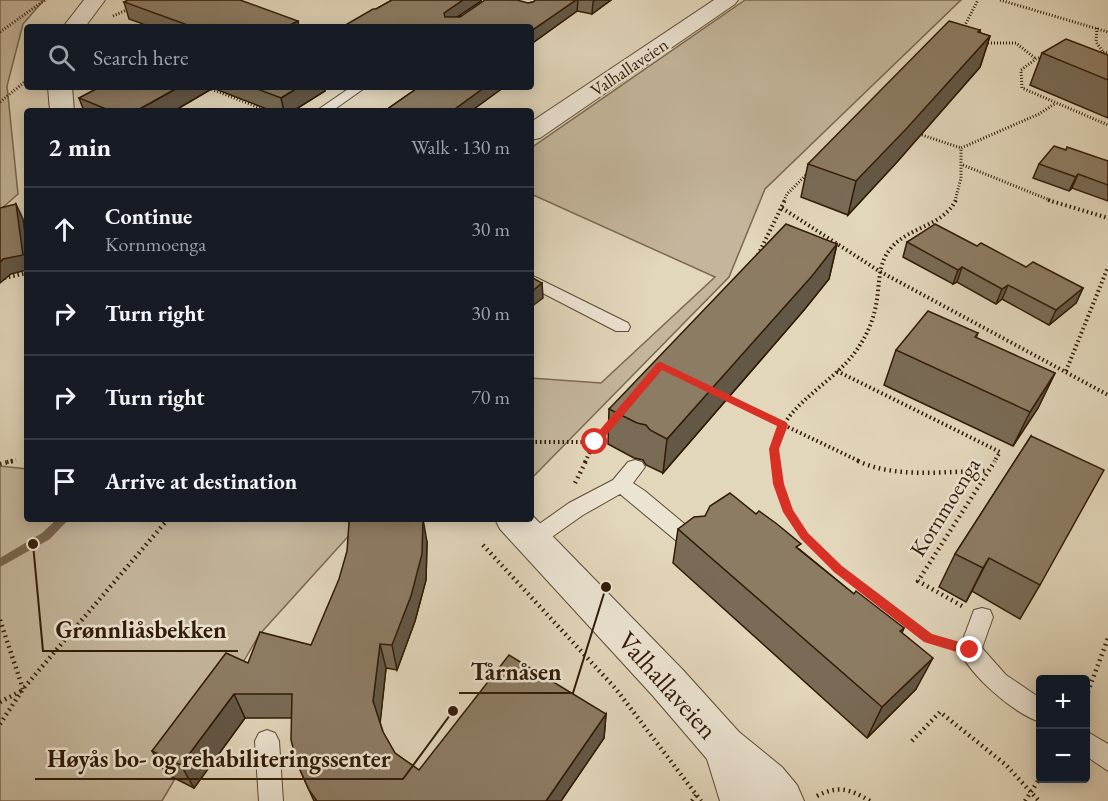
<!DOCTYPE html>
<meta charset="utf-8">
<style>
:root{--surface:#171b24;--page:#20242c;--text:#f1f3f6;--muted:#9ea1a6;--line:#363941}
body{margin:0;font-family:"EB Garamond",serif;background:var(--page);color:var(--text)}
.controls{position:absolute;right:18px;bottom:18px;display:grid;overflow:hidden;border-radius:6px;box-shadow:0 3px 15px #0003}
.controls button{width:54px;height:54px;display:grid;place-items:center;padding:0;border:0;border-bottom:2px solid var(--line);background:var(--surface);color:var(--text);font:30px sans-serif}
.stop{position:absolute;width:18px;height:18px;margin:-14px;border:4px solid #d93025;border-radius:50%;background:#fff}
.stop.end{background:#d93025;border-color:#fff;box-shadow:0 2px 6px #0008}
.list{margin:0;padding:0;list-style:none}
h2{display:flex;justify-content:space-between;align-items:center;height:78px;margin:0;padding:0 24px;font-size:26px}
h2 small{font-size:20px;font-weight:400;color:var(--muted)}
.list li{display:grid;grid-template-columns:39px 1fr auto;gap:18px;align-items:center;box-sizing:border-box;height:84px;padding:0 24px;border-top:2px solid var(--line)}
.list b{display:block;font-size:22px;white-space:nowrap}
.list p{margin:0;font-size:20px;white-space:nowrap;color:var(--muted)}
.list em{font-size:20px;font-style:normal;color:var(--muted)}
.icon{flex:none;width:33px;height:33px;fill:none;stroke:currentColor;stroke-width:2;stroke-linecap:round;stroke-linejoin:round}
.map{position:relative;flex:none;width:1108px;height:801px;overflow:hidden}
.search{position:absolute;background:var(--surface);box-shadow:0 3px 15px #0003;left:24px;top:24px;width:510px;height:66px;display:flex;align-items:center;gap:15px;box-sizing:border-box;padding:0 21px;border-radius:6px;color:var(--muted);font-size:22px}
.panel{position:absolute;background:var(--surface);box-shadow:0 3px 15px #0003;left:24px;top:108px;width:510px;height:414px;border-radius:6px}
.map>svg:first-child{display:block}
</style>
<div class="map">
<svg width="1108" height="801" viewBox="0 0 1108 801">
<rect width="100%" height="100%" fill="#e2d6bb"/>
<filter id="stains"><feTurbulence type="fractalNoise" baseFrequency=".00333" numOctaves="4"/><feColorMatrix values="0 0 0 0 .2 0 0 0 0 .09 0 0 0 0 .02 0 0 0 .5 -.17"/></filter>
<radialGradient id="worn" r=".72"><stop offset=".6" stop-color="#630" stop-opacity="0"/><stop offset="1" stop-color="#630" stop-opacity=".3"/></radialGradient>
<!-- green -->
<g fill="#c4b69c" stroke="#7a6851" stroke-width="1.5">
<path d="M0,0h44l-21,24 -16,62 11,108 -18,16z"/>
<path d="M745,0h216l-196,189 -36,88 -198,202v-101l70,5 114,-106 -184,-83v-46z"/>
<path d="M0,466l27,3v50h337l-105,116 -97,166h-162z"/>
</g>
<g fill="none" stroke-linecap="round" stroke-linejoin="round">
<!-- stream -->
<path fill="#77654d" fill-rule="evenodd" d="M57,519h12l-19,20 -50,28v-9l42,-25z"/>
<!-- service casing -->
<g stroke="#5d4a33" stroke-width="2">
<g id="service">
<path d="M351,87h15l-34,24h-16z"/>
<path d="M531,275l97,48 2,4 -2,4h-12l-85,-44z"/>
<path d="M635,460l7,2 3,5 -12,16 12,8 54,45 3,6 -3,6 -7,2 -7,-2 -65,-54 -37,21 -44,31 -7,2 -7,-2 -3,-6 3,-6 44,-31 44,-23 15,-18z"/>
<path d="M982,608l8,2 3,7 -11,31 24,27 34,23v24c-27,-9 -69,-46 -81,-72l15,-40z"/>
<path d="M267,730l8,3 4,8 4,60h-24l-4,-60 4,-8z"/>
<path d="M1086,731l22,13v27l-22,-15z"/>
</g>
</g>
<!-- minor casing -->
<g stroke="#5d4a33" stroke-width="2">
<g id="minor">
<path d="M84,0h21l-20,27h-22z"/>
<path d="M48,87h24l2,24h-24z"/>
</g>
</g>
<!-- tertiary casing -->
<g stroke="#5d4a33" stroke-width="2">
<g id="tertiary">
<path d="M714,0h24l-3,4 -195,134 -9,2v-18z"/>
<path d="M531,514l152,156 56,62 43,35 15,18 7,16h-84l-13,-42 -54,-63 -153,-167 -5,-10h36z"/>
</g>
</g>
<!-- path-far2 -->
<g stroke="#311b06" stroke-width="3" stroke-dasharray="1 2" stroke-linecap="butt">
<path d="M1000,0l108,32"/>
<path d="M113,16l18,-8"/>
<path d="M1097,28l-1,14 8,11"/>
<path d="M963,29l15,-29"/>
<path d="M0,32l45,-32"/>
<path d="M982,43h34l20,16"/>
<path d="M1097,52l11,1"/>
<path d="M1045,56l-9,3 -15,11 1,18 86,37"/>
<path d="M206,87l62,24"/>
<path d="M0,102l27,-22"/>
<path d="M919,134l42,14"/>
<path d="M963,165l89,36"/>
<path d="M784,201l3,-7 23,-23"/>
<path d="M955,201l6,-23v-30l78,-34 17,-11"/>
</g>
<!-- path-far1 -->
<g stroke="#311b06" stroke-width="4" stroke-dasharray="1.5 3" stroke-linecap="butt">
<path d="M1048,200l60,18"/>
<path d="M782,208l97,63 229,124"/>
<path d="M758,255l27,-55"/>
<path d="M0,279l27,-6"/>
<path d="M837,371l163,81 -6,10"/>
<path d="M1066,371l42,-104"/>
<path d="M723,396l138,66"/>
<path d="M531,442h64"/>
<path d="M7,462l9,-2"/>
<path d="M585,462l10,-20 16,-19"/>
<path d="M775,462c-4,-53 54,-73 81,-111 10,-14 17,-29 20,-46 4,-19 1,-41 15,-57 19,-22 51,-21 65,-48"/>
</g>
<!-- path -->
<g stroke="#311b06" stroke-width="4.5" stroke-dasharray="1.5 4" stroke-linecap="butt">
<path d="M775,461l4,23 9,27 26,36 37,33 77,58 18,5"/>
<path d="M858,461c38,18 87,10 129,10"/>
<path d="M0,464l13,-3"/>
<path d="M575,483l11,-22"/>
<path d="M483,545l133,144 85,112"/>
<path d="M962,606l-44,-25 77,-120"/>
<path d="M0,620l23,69"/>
<path d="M1086,697l22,-59"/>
<path d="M0,702l23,-12"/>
<path d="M0,724l23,-35 145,-170"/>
<path d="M912,741l28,-29 66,53 33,36"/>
<path d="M817,796c21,-11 33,-7 53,5"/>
<path d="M692,801l5,-7"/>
<path d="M1025,801l15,-23"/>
</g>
<!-- service -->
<use href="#service" fill="#ece4d3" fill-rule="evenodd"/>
<!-- minor -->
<use href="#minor" fill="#ece4d3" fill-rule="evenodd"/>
<!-- tertiary -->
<use href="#tertiary" fill="#ece4d3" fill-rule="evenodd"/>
</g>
<!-- wall -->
<g fill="#796b56" stroke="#311b06" stroke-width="1.5">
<path d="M392,0h89v1l-24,16 76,-15 3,-2h75l-19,14 -15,-3 -46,33v-17l-155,-18z"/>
<path d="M124,2l175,25h-148l-22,-8z"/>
<path d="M980,30v3l10,3 -10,31 -83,95 -49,53 -47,-18 7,-33z"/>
<path d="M1042,53l66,2v63l-78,-33z"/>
<path d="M100,87h224l1,4 -32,20h-21l-59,-23 -39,23h-90l-5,-13z"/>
<path d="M419,87h85l-33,24h-82v-3z"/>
<path d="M1066,150l42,11v40l-36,-13 -3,3 -36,-13 6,-14z"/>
<path d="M907,242l119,25 57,21 -7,15 -27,22 -47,-26 -6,5 -39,-22 -4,2 -50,-27z"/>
<path d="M837,244l-8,35 -25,31 -141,163 -17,-8 -3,-5 -9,-2 -26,-14 1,-35z"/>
<path d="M978,333l-2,5 79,35 -17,35 -25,38 -129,-61 12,-35z"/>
<path d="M1031,436l9,149 -20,34 -48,-28 -6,11 -27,-15 16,-33z"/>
<path d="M705,516l94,33 55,45 50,34 -2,5 14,56 -49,49 -194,-175 5,-34z"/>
<path d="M427,542l-1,38 -11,41 -18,49 -11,-2 -6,54 3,10 12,21 24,17 187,-56 -2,24 -43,63h-247l-17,-38 -5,-45h-47l-51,70 -28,-14 -14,-23 96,-88 63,-18z"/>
</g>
<!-- shaded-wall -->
<g fill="#635746" stroke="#311b06" stroke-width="1.5">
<path d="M463,0h18v1l-36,24 -1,-12z"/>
<path d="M576,0h2l-1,11 -46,33v-13z"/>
<path d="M595,0h16l-19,14 1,-12z"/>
<path d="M298,21l1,6h-13z"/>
<path d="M980,30l-7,25 17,-19 -10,31 -83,95 -49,53 8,-34z"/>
<path d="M179,87h34v1l-39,23h-38z"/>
<path d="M299,87h25l1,4 -32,20h-9l-3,-13z"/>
<path d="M485,87h19l-33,24h-19z"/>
<path d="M1078,174l-6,14 -3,3 7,-14z"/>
<path d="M16,204l7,15 4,29v22l-16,4 -11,9v-21l3,-3z"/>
<path d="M837,244l-8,35 -25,31 -141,163 4,-34z"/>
<path d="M962,267l-5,15 -4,2 5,-14z"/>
<path d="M542,283l1,15 -12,9v-15z"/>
<path d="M1008,285l-6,14 -6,5 6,-15z"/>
<path d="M1083,288l-7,15 -27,22 7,-15z"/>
<path d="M1055,373l-17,35 -25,38 17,-34z"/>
<path d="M423,519l4,23 -1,38 -11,41 -18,49 -5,-25z"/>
<path d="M989,558l-17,33 -6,11 17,-34z"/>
<path d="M380,644l6,24 -6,56 -7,-23z"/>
<path d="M933,658l-17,31 -49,49 15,-31z"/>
<path d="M234,694l11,24 -51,70 -13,-23z"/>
<path d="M606,714l-2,24 -43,63h-15z"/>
</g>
<!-- building -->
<g fill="#8d7c64" stroke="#311b06" stroke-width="1.5">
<path d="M128,0h112l58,21 -12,6h-93l-69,-25z"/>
<path d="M392,0h71l-19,13 1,4h15l25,-17h32l11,3 5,-1 3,-2h40l-45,31v-4h-189l31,-18h3z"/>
<path d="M949,21l31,9 -2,2 12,4 -83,92 -51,53 -48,-17z"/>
<path d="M1066,39l42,16v25l-66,-27z"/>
<path d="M100,87h79l-43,24h-25l-32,-13z"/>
<path d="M252,87h47l-18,11z"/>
<path d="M419,87h66l-33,24h-54l-9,-3z"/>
<path d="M1054,146l12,4 1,-3 41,14v24l-30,-11 -2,3 -37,-13z"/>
<path d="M16,204l7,51 -20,4 -3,3v-54z"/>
<path d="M786,224l51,20 -25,32 -145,163 -17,-9 -4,-5 -9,-2 -28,-14z"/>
<path d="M935,224l42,22 4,-3 45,24 7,-5 50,26 -27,22 -48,-25 -6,4 -40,-22 -4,3 -51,-28z"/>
<path d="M531,277l11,6 -11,9z"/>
<path d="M928,311l50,22 -3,4 80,36 -25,39 -134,-62z"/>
<path d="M1031,436l73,34 -64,115 -51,-27 -6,10 -28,-14z"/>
<path d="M730,493l26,21 3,-3 18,13 24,20 -5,3 58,47 2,-3 48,37 -4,3 33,27 -51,49 -204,-178 16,-12 11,-1 5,-10z"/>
<path d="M348,519h75l-1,35 -11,42 -19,49 -12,-1 -7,57 10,31 12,21 24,17 90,-115 97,59 -60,87h-229l-8,-11 -12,-27 -6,-23 1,-46h-58l-53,71 -29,-14 74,-98 22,10 12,-31 51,13 28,-66 8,-28 2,-28z"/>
</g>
<!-- route -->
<path fill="#d93025" d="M661,362l125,60 2,3 -9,24 5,35 9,26 15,23 34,33 90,68 42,12v8l-4,2 -46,-14 -90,-70 -33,-33 -18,-27 -10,-28 -4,-35 8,-23 -115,-56 -63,74h-7v-5l65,-76z"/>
<g text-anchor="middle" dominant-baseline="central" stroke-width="5" stroke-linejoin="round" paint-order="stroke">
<!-- far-street labels -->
<g font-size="18" fill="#311b06" stroke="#ece4d3">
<text transform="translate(629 67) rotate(-34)">Valhallaveien</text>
</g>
<!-- street labels -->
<g font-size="22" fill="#311b06" stroke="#ece4d3">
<text transform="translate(945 507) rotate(-58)">Kornmoenga</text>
</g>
<!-- near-street labels -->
<g font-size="27" fill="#311b06" stroke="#ece4d3">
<text transform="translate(668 685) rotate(48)">Valhallaveien</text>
</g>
</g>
<!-- callouts -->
<path fill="none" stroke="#311b06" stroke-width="2" d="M33 544L43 651H238M606 587L573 693H459M453 711L403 779H35"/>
<g fill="#311b06" stroke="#ece4d3" stroke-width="2">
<circle cx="33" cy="544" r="6"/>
<circle cx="606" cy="587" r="6"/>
<circle cx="453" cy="711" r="6"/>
</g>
<g font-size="24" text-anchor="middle" font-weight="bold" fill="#311b06" stroke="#ece4d3" stroke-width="5" stroke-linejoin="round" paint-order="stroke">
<text x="141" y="638">Grønnliåsbekken</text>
<text x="516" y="680">Tårnåsen</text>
<text x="219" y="767">Høyås bo- og rehabiliteringssenter</text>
</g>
<rect width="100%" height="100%" filter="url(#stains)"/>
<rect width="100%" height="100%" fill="url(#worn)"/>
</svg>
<div class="controls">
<button>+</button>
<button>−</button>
</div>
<div class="stop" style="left:595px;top:442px"></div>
<div class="stop end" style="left:970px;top:650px"></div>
<div class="search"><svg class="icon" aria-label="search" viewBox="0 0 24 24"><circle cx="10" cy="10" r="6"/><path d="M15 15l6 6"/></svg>Search here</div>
<section class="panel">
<h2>2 min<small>Walk · 130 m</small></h2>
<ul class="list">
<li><svg class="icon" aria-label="ahead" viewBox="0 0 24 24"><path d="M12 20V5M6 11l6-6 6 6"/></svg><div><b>Continue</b><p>Kornmoenga</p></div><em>30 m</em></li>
<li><svg class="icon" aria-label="right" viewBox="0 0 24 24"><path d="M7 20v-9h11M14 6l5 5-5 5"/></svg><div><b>Turn right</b></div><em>30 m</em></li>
<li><svg class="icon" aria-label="right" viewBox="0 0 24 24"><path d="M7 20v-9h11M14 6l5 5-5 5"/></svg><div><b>Turn right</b></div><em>70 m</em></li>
<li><svg class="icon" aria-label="arrive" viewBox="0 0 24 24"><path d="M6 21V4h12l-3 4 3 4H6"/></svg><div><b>Arrive at destination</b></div></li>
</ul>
</section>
</div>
